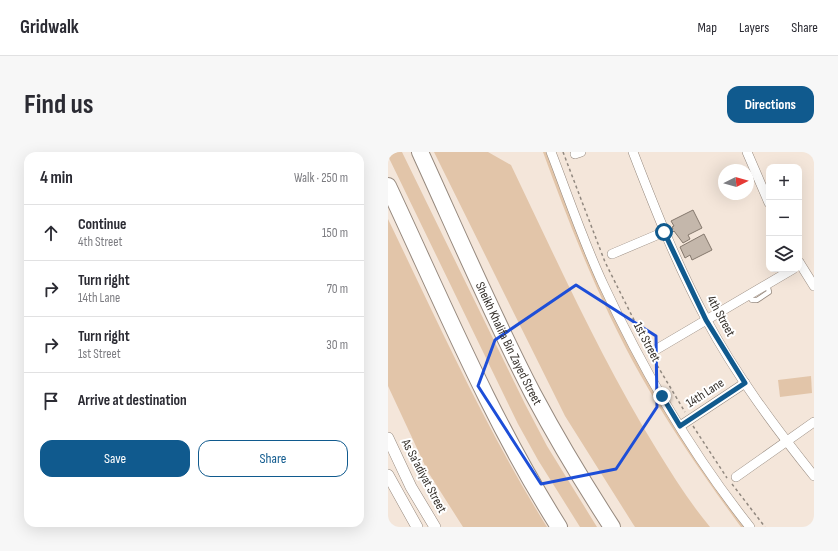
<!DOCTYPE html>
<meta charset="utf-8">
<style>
:root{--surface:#fff;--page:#f7f7f7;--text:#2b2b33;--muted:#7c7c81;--line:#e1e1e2;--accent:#105a8e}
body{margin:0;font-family:"Sofia Sans Condensed",sans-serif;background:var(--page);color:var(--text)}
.controls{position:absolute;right:12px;top:12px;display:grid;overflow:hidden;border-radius:8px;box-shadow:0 4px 16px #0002}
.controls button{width:36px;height:36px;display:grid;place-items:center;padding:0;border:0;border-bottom:1px solid var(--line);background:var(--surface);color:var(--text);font:20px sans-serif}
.compass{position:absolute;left:330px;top:12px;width:36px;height:36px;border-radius:50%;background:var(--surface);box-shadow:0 4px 16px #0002;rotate:85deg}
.stop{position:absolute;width:12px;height:12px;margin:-9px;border:3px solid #105a8e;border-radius:50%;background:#fff}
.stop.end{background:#105a8e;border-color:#fff;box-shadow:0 1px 4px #0008}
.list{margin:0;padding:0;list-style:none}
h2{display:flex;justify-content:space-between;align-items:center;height:52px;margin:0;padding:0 16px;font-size:17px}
h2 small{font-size:13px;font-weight:400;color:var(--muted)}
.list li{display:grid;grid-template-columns:26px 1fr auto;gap:12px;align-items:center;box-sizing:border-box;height:56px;padding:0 16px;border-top:1px solid var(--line)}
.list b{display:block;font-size:15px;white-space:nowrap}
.list p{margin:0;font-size:13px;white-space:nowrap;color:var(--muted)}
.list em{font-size:13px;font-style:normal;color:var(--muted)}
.actions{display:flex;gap:8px;padding:12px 16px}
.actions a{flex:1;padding:9px 0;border:1px solid var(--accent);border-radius:12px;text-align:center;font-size:14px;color:var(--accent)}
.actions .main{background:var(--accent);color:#fff}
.icon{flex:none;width:22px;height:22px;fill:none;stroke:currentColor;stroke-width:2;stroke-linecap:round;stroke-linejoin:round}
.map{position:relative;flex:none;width:426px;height:375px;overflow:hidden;border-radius:12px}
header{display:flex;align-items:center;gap:24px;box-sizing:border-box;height:56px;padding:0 20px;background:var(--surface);border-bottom:1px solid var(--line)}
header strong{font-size:19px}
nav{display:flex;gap:22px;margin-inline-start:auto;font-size:14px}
.intro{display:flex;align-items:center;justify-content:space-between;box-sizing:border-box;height:96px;padding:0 24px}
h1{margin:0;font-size:28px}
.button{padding:10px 18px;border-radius:12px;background:var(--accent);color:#fff;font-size:14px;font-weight:700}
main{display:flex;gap:24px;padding:0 24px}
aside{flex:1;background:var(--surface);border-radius:12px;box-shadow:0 4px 16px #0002}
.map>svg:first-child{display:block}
</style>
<header>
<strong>Gridwalk</strong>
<nav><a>Map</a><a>Layers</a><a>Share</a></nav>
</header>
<div class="intro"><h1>Find us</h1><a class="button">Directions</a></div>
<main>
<aside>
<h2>4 min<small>Walk · 250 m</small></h2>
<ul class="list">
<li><svg class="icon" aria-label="ahead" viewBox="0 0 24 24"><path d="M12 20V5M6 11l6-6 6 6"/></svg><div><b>Continue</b><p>4th Street</p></div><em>150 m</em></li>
<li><svg class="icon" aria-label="right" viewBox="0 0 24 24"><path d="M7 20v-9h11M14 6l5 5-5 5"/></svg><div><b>Turn right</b><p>14th Lane</p></div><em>70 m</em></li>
<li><svg class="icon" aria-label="right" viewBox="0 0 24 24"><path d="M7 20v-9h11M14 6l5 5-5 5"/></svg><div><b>Turn right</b><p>1st Street</p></div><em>30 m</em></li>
<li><svg class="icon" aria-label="arrive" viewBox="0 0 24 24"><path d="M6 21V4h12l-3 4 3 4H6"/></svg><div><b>Arrive at destination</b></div></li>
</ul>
<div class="actions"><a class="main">Save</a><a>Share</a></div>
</aside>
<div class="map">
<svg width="426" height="375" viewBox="0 0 426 375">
<rect width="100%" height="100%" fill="#f4e6da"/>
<!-- green -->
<g fill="#e2c5a9">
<path d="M9,0h5l123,252 22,42 50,81h-17l-42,-67 -20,-36 -130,-268z"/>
<path d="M46,0h54l23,13c46,96 90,194 146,285 16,26 33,53 53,77h-75l-2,-3 -68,-108z"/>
<path d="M155,0h5l83,196 115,179h-5c-36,-49 -70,-98 -100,-151 -40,-71 -70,-147 -98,-224z"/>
<path d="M0,67c50,104 98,210 159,308h-84l-35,-55 -40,-86z"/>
<path d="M423,224l1,17 -32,4 -2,-17z"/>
</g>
<!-- building -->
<g fill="#c4b7ab" stroke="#84786d">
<path d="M305,58l9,18 -14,7 2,4 -7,4 -9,-12 -1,1 -2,-2 2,-1 -1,-2 2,-1 -3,-5z"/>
<path d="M316,82l8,16 -20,10 -2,-5 -5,3 -5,-11z"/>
</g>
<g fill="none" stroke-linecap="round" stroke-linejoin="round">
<!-- service casing -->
<g stroke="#96897e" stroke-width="6">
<path id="service" d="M360,143l4,5h5l12,-8 -2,-8"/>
</g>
<!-- minor casing -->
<g stroke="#96897e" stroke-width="10">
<g id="minor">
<path d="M163,0c17,44 32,89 52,132 40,86 88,169 147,243"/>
<path d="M245,0c22,57 44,113 73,167 30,56 68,107 108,157"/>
<path d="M359,0l22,51"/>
<path d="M187,2l6,-2"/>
<path d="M224,102l52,-22"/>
<path d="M411,110l15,24"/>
<path d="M269,197l136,-80"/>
<path d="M292,274l65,-43"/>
<path d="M348,325l78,-55"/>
</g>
</g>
<!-- tertiary casing -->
<g stroke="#96897e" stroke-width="12">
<g id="tertiary">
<path d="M0,286l23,49 24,40"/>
<path d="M0,323l29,52"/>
</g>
</g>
<!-- motorway casing -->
<g stroke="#96897e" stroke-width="18">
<g id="motorway">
<path id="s1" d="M32,0c37,81 72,163 113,242 24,45 51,90 79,133"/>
<path d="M0,34c54,115 103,234 171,341"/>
</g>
</g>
<!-- path -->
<g stroke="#91887f" stroke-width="1.5" stroke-dasharray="3 3" stroke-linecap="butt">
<path d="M175,0l42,110 44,88"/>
<path d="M263,203l34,57"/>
<path d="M305,274l34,52"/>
<path d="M344,332l33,43"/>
</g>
<!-- service -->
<use href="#service" stroke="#fff" stroke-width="4.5"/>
<!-- minor -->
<use href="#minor" stroke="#fff" stroke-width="9"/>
<!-- tertiary -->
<use href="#tertiary" stroke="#fff" stroke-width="11"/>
<!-- motorway -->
<use href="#motorway" stroke="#fff" stroke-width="16"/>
</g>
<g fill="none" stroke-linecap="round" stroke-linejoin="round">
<!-- route -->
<path stroke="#105a8e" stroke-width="5" d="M274,244l18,30 65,-43 -39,-63 -42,-88"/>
</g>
<!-- marked area -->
<path fill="none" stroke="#1d4ed8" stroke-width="3" stroke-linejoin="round" d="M188,133l80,51 1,71 -41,62 -75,15 -63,-98 17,-46z"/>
<g text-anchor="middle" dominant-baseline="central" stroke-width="4" stroke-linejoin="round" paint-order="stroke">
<!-- street labels -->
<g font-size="13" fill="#36312c" stroke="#fff">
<text transform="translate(333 164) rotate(61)">4th Street</text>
<text transform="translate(259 190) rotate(62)">1st Street</text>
<text stroke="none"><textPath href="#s1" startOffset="211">Sheikh Khalifa Bin Zayed Street</textPath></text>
<text transform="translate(317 241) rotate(-33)">14th Lane</text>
<text transform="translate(36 324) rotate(62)">As Sa'adiyat Street</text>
</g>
</g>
</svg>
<div class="controls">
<button>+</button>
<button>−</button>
<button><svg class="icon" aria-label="layers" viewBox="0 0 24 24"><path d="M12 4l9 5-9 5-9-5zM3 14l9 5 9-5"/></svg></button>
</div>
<svg class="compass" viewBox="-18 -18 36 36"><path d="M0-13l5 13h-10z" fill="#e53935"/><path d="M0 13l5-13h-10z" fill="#7c7c81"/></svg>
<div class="stop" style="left:276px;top:80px"></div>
<div class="stop end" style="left:274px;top:244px"></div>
</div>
</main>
